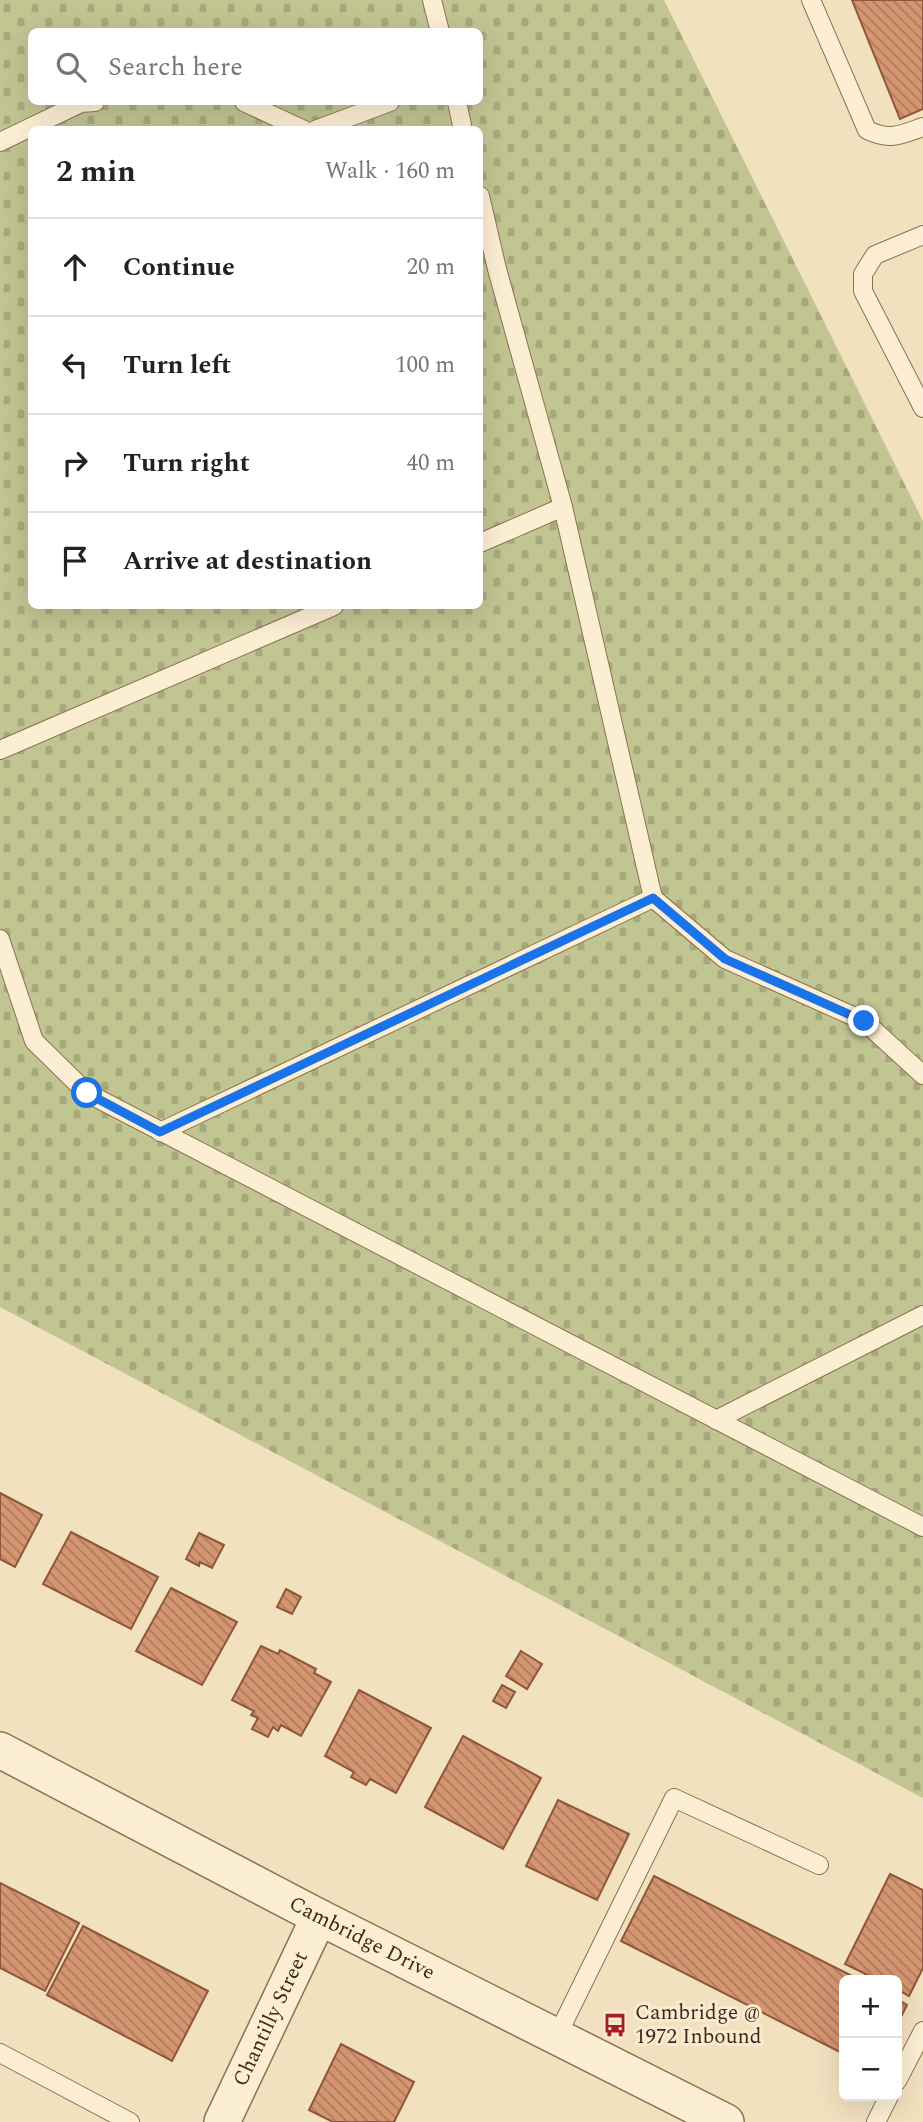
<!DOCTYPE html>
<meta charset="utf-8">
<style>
:root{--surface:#fff;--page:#f2f2f2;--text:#222;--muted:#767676;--line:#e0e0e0}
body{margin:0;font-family:Spectral,serif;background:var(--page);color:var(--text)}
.controls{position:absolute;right:21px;bottom:21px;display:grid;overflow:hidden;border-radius:10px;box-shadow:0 7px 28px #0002}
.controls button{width:63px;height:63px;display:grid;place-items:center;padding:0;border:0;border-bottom:2px solid var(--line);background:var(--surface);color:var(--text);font:35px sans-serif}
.stop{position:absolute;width:21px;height:21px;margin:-16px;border:5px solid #1a73e8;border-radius:50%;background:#fff}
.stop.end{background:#1a73e8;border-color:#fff;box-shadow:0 2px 7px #0008}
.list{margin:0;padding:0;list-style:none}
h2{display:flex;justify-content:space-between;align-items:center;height:91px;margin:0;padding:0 28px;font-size:30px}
h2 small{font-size:23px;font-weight:400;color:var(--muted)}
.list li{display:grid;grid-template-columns:46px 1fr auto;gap:21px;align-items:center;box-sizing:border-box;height:98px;padding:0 28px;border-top:2px solid var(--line)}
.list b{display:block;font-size:26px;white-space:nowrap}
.list em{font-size:23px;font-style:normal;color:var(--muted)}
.icon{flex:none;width:38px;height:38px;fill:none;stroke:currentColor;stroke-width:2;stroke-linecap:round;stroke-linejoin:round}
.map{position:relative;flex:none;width:923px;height:2122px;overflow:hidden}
.search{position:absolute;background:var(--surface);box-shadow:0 7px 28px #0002;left:28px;top:28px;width:455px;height:77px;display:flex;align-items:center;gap:18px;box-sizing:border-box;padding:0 24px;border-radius:10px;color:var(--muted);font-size:26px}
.panel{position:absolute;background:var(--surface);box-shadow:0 7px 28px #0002;left:28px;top:126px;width:455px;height:483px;border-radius:10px}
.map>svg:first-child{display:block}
</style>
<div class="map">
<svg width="923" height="2122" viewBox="0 0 923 2122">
<defs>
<pattern id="cemetery-stones" width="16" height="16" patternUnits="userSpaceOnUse" patternTransform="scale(1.75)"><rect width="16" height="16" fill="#c1c592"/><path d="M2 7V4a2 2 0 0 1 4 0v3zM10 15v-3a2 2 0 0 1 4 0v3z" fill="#a7a97d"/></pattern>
<pattern id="building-back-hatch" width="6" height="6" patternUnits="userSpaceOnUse" patternTransform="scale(1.75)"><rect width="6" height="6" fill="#d49671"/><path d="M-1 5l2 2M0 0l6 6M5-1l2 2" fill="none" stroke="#ad7a5c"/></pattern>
</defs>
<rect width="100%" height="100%" fill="#f2e1bf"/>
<!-- cemetery -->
<path fill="url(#cemetery-stones)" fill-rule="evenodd" d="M0,0h664l259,521v1277l-923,-491zM32,32h448v70h-448zM32,130h448v476h-448z"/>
<!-- building -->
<g fill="url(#building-back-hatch)" stroke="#8f5739" stroke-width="2">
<path d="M852,0h71v109l-23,10z"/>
<path d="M0,1493l42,22 -27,52 -15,-8z"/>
<path d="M71,1532l87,45 -27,52 -88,-45z"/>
<path d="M199,1533l25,12 -12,23 -12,-6 -1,4 -13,-7z"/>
<path d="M171,1588l66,34 -35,63 -66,-34z"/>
<path d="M286,1589l15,8 -9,17 -15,-7z"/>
<path d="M261,1646l17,8 2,-4 36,19 -2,4 17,9 -30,54 -20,-11 -3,6 -5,-4 -5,10 -16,-8 6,-11 -7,-3 3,-4 -22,-11z"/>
<path d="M521,1651l21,13 -15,25 -21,-13z"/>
<path d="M502,1685l13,7 -9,16 -13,-7z"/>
<path d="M359,1690l72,38 -35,65 -26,-14 -4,6 -15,-8 3,-5 -29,-16z"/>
<path d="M463,1736l78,42 -38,71 -78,-42z"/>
<path d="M558,1800l71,34 -32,66 -71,-34z"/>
<path d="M890,1874l33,16v78l-14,28 -12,-7v-9h-19l-33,-16z"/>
<path d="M654,1876l206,104h-16v74l-223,-113z"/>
<path d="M0,1883l79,40 -34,68 -45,-23z"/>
<path d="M83,1926l125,65 -36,70 -125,-66z"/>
<path d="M897,1999l10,6 -10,20z"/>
<path d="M341,2044l73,38 -20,40h-61l-24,-12z"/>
</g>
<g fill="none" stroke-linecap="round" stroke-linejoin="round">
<!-- service casing -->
<g stroke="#8d7155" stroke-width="20">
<g id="service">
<path d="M432,0l8,32"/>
<path d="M811,0l56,130c23,11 33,5 56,-3"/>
<path d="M244,102l60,28"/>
<path d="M457,102l6,28"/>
<path d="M315,130l75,-28"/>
<path d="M0,142l81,-39 14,-1"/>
<path d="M480,196l17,73 66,238 90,391 72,61 139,62 59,54"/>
<path d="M923,235l-48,20 -12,19v17l60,117"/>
<path d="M480,543l83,-36"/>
<path d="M0,750l334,-144"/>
<path d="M0,939l34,102 53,52 836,434"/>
<path d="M160,1132l493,-234"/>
<path d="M716,1420l207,-105"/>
<path d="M556,2038l118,-240 145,67"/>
<path d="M0,2053l130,69"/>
<path d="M897,2081l26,-50"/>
<path d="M876,2122l13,-26"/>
</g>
</g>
<!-- minor casing -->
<g stroke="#8d7155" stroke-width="38">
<g id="minor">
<path id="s1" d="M0,1750l319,167 407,205"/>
<path id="s2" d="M222,2122l97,-205"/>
</g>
</g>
<!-- service -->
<use href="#service" stroke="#fceed3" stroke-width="18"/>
<!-- minor -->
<use href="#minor" stroke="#fceed3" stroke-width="35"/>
</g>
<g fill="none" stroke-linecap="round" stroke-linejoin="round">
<!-- route -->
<path stroke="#1a73e8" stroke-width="9" d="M87,1093l73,39 493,-234 72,61 139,62"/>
</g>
<!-- icons -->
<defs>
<g id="bus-bare" transform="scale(1.89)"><path d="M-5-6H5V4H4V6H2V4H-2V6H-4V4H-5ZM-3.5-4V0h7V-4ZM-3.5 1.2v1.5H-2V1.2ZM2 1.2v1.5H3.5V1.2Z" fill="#a21f25" stroke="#f9ebcf" stroke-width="2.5" paint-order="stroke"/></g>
</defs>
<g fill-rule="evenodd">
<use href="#bus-bare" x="615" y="2025"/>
</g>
<g text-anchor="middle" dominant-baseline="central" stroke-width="6" stroke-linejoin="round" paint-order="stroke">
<!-- street labels -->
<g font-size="21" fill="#3b291b" stroke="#f9ebcf">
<text stroke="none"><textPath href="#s1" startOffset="408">Cambridge Drive</textPath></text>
<text stroke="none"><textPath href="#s2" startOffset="114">Chantilly Street</textPath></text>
</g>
<!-- poi labels -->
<g font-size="21" fill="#3b291b" stroke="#f9ebcf" text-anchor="start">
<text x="635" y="2013">Cambridge @<tspan x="635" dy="24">1972 Inbound</tspan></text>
</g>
</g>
</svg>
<div class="controls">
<button>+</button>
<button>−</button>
</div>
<div class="stop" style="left:87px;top:1093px"></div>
<div class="stop end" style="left:864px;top:1021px"></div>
<div class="search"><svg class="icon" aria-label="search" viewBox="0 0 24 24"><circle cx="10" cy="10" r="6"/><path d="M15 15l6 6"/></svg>Search here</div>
<section class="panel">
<h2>2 min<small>Walk · 160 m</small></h2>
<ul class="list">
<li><svg class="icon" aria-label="ahead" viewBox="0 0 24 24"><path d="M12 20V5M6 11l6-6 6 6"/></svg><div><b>Continue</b></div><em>20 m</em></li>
<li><svg class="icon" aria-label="left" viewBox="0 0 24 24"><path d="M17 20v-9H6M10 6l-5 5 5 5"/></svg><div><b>Turn left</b></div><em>100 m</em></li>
<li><svg class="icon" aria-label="right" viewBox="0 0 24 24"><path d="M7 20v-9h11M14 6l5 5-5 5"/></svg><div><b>Turn right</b></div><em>40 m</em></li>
<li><svg class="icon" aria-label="arrive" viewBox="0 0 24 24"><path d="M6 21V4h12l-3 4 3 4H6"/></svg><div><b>Arrive at destination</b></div></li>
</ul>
</section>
</div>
